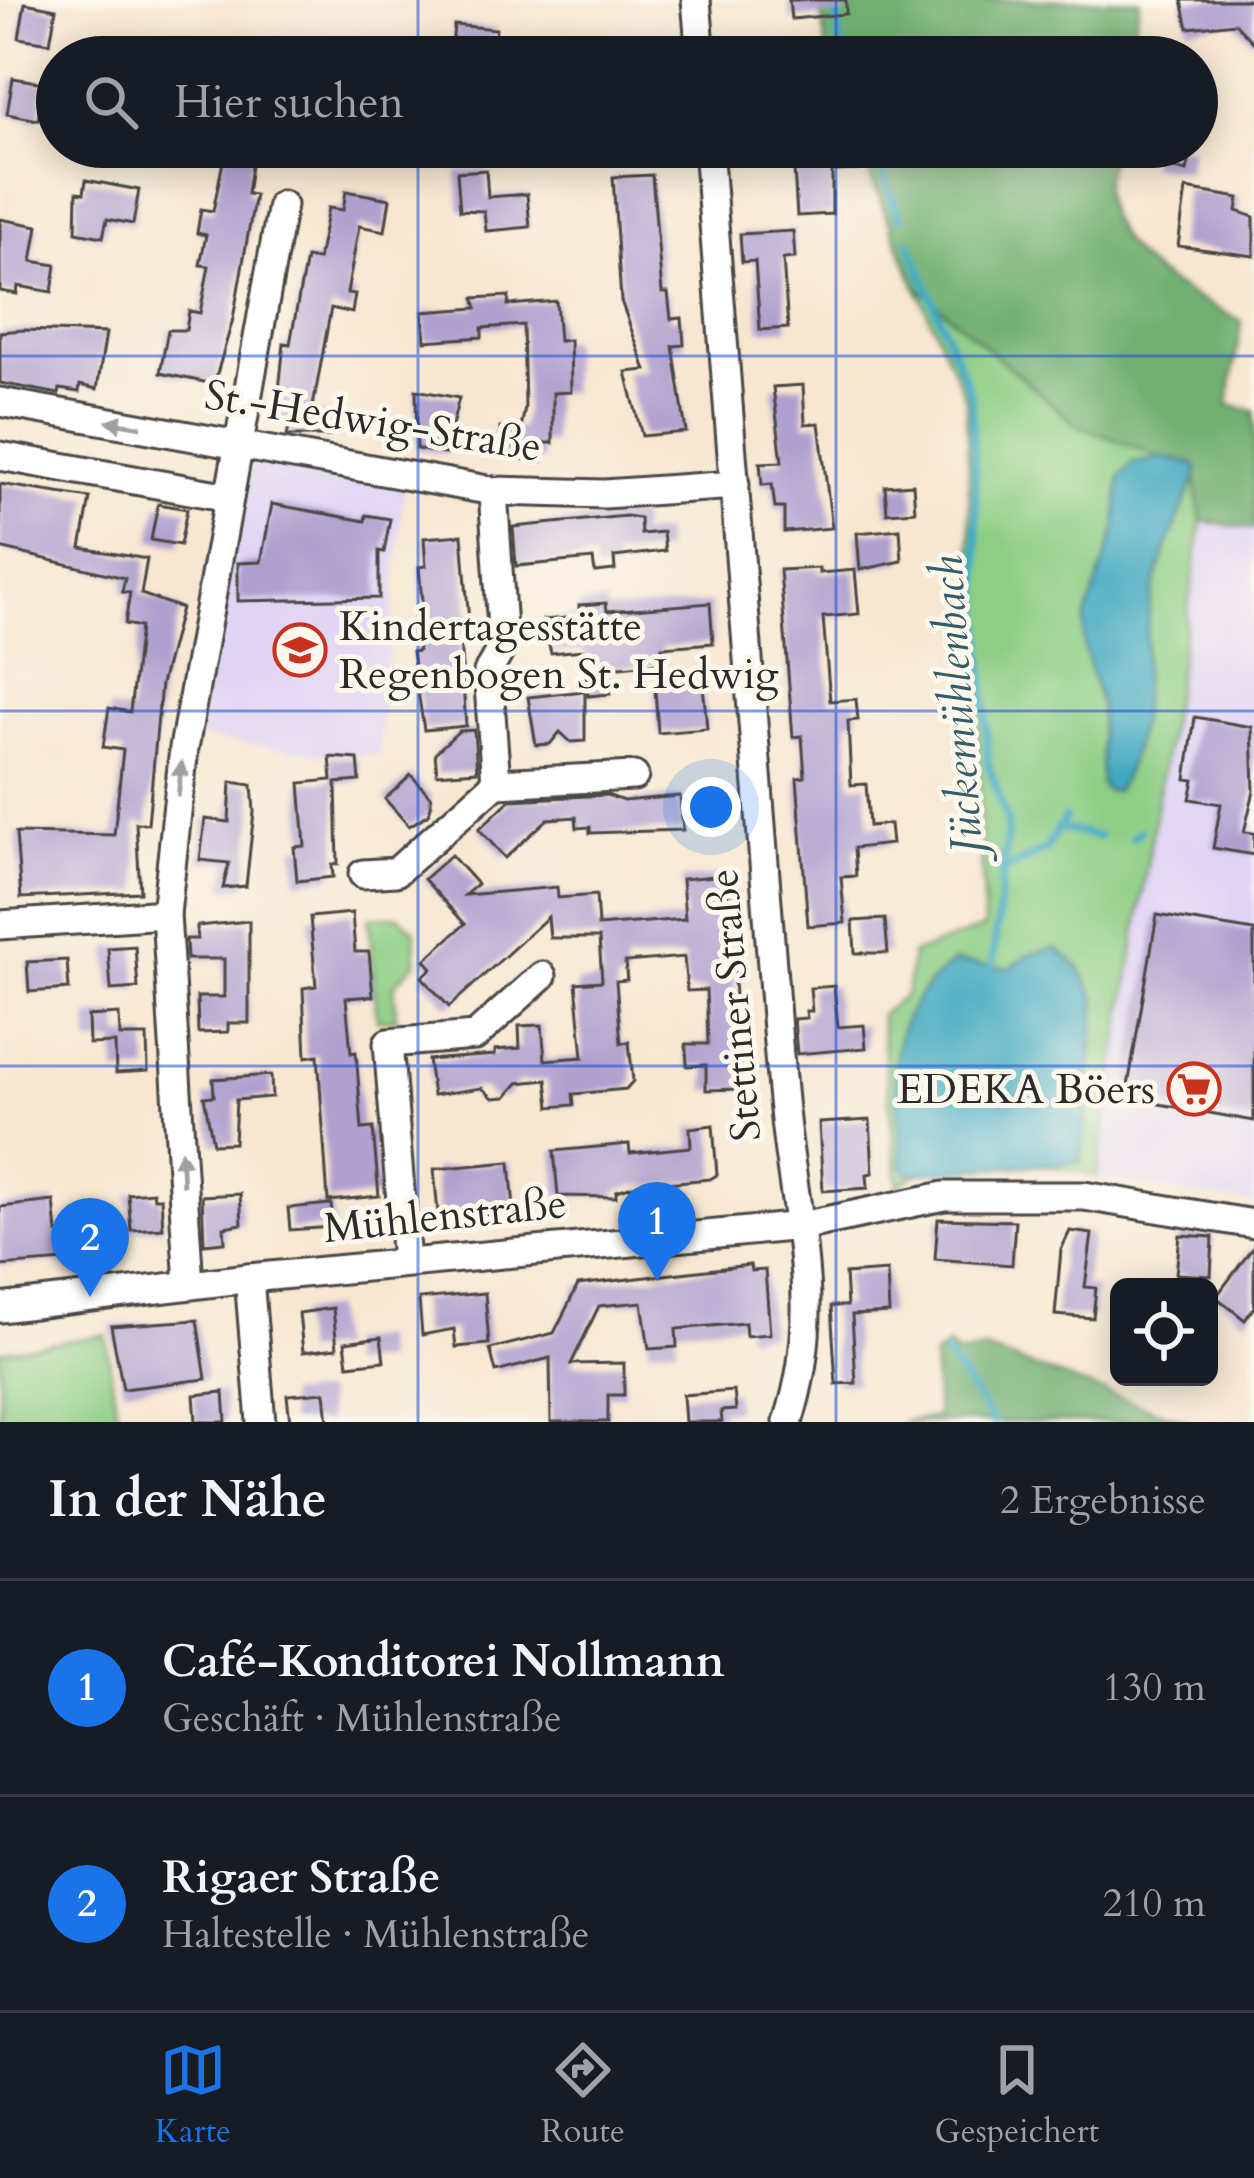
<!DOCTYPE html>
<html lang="de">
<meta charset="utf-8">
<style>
:root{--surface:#171b24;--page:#242831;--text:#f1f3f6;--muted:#9ea1a6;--line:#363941;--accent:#1a73e8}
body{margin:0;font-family:Cardo,serif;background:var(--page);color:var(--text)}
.controls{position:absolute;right:36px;bottom:36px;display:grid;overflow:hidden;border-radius:18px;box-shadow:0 6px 30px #0003}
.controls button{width:108px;height:108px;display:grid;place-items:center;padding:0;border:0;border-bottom:3px solid var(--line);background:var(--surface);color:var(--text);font:60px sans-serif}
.you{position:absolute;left:711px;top:807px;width:42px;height:42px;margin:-30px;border:9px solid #fff;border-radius:50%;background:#1a73e8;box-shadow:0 0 0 18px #1a73e833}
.badge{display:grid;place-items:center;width:78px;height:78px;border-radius:50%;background:var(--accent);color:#fff;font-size:39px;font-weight:700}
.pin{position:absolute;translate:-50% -99px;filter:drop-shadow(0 3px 6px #0008)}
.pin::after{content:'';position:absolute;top:63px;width:42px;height:36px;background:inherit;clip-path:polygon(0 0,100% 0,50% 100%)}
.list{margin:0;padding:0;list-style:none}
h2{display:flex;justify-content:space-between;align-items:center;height:156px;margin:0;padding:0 48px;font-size:51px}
h2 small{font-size:39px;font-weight:400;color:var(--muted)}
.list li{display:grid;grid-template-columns:78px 1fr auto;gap:36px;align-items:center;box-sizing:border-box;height:216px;padding:0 48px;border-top:3px solid var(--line)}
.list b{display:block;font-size:45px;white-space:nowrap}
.list p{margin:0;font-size:39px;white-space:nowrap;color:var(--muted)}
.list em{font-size:39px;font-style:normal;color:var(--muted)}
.icon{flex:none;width:66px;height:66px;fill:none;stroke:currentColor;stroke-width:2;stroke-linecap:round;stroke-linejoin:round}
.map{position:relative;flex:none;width:1254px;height:1422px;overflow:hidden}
.search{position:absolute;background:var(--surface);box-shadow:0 6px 30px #0003;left:36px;right:36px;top:36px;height:132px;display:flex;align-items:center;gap:30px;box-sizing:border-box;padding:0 42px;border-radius:66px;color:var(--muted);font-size:45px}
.sheet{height:588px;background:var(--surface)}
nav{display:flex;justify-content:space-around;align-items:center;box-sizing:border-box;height:168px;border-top:3px solid var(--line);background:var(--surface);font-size:33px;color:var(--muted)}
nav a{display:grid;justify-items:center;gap:6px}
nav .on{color:var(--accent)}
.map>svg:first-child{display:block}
</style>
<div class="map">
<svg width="1254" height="1422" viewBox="0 0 1254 1422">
<rect width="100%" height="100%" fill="#fbf7ec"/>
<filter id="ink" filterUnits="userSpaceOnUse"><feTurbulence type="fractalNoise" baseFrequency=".00833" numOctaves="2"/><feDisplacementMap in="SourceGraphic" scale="24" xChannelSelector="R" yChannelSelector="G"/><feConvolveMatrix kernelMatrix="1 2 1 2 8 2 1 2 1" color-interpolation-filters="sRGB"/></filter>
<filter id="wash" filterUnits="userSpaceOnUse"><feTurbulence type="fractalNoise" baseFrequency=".004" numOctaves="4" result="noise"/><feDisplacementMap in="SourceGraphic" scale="48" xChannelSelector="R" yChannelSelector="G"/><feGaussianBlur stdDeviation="2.7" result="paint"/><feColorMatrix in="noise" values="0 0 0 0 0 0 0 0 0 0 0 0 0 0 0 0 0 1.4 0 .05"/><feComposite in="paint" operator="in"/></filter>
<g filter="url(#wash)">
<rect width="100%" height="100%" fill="#f7e6d0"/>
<!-- built -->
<g fill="#e0d4f4">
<path d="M259,463l145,25 -25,267h-51l-132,-18 52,-268z"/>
<path d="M1202,521l52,8v675l-157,-26z"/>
</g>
<!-- green -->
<g fill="#8dcd84" stroke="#5c7c58" stroke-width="3">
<path d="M916,286l160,139 116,38 10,58 -105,657c-39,-19 -167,-23 -199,8l-18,-171 26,-20 6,-41 72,-26 -18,-529z"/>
<path d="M399,916l16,15 1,31 -22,23 2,34 -19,1 -8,-103z"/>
<path d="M106,1335l12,87h-118v-71z"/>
</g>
<!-- forest -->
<g fill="#72b072" stroke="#4e6e4e" stroke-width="3">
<path d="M820,0h320l-11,57h-302z"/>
<path d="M858,147h255c-3,13 -10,32 -9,46 7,69 85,102 138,128l-14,84 26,6v118l-52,-8 -10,-58 -29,-5 -87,-33 -160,-139z"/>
<path d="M948,1345l9,10 28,-5 205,72h-289l36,-5 -4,-59z"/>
</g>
<!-- water -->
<g fill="#41a9c1" stroke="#366a76" stroke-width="3">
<path d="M1163,458l29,5 6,7c-16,45 -37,83 -47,131 -12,61 0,135 -35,190h-10l-5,-5 -1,-82 -16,-56v-26l32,-93 4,-52 15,-15z"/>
<path d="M1057,948l22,19 18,33 -15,162 -172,12 -8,-7c-4,-89 -28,-145 52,-205l57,6 18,-14z"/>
</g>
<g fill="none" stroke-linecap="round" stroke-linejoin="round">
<!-- stream -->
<g stroke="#41a9c1" stroke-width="8">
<path d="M835,0l7,57"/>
<path d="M874,147l26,72"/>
<path d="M909,242l62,153 17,368 20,61 -16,146"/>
<path d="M1057,828l42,9"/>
<path d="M1133,837l7,-6"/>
<path d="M1002,872l43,-22 20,-32"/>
<path d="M946,1354l47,68"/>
</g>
</g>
<g id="blocks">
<!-- building -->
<g fill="#b0a0cf">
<path d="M789,0h57v14l-55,5z"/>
<path d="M1182,0h72v43l-19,-20 -47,5z"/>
<path d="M25,3l31,6 -6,34 -31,-5z"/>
<path d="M454,25l42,4 -3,28h-42z"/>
<path d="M13,78l31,5 -6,37 -31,-6z"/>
<path d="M226,147l27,5 -6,42 8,1 -22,124 -19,65 -54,-11 8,-43h18l3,-19 11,2 9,-47 -9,-1 6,-30 -9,-2 4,-24 12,2z"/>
<path d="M1153,147h39l-5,24 -38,-6z"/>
<path d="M856,149l1,21 -25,1v43l-35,2 -4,-62z"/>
<path d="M486,170l2,27 39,-3 3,33 -44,4 -2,-20 -24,-1 -3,-38z"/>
<path d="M652,175l10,118h6l3,26 11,-1 2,27 -11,1 13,86 -44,4 -16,-64 20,-2 -25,-69 -8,-124z"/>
<path d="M86,180l53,10 -6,34 -26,-5 -4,18 -27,-5 1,-40 7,1z"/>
<path d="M1186,189l53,9 -2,13 17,6v39l-76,-10z"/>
<path d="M346,191l44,8 -5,32 -26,-5 -12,67 8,1 -3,19 -21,-5 -19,104 22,4 -4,20h-43l3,-14 -14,-3 8,-76 6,1 16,-86 12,2 10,-52 15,2z"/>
<path d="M0,219l38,7 -6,35 24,4 -4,27 -34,-6 -1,8 -17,-3z"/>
<path d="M793,231l2,27 -12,1 5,69 -28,2 -5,-69 -13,1 -2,-28z"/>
<path d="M509,296l-1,9 48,-4 3,40 11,-1 1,52 -18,1v50h-11v18l-42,-4v-29h21l4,-20 -2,-83 -41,3v9l-57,4 -2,-29 54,-4 -3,-10z"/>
<path d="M24,330l82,3 -9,56 -17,-4 -1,7 -19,-3 -1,5 -59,-11v-51z"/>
<path d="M803,385l2,39 14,-1 13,105 -48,4v-24h-9l-3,-24 -10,1 -2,-22 22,-1 -9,-75z"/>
<path d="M416,390l43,8 -14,56 -28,-5z"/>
<path d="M0,484l90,14 -9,50 66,11 -6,35 40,14 -20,76 -13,140 -12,-1 4,69 -119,6 -5,-65 98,2 9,-85 -20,-3 6,-39 21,4 10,-85 -15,-3 5,-31 -8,-1 3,-14 -125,-30z"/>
<path d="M913,484l2,27 -28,2 -2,-27z"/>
<path d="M158,504l29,5 -7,36 -29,-5z"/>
<path d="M272,504l93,17 1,-6 24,4 -6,33 -5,-1v47l-141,3v-38l23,-1z"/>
<path d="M626,516l14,2 1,16 22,-2 2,19 -51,6 1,13 -20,2 -2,-13 -77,7 -3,-39z"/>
<path d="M900,529l2,32 -42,9 -3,-37z"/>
<path d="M462,535l7,87 -10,2 7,102 -42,4 -12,-78 6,-1 -2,-25 8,-1 -5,-58 7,-1 -2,-28z"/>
<path d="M819,568v5l36,-3 4,44 -36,3 7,84 26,-2 2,21 -10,1 3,64 15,-1 3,42 21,-2 2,20 -38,4 2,28 -15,1 4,46 -37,3 -11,-148 8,-1 -3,-41 -9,1 -13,-167z"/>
<path d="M606,603l1,8 103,-8 3,40 -51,4 2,16 -56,5 2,26 -22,2 -4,-46 -33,3 -8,-33 36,-3v-12z"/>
<path d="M703,684l4,45 -49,4 -3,-45z"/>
<path d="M585,691v50l-14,1 -11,-10 -10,12 -14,1 -8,-48z"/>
<path d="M1195,717l57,10 2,64 -10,41 10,1v22l-41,-7 8,-44 -31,-5 4,-19 -8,-1z"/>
<path d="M474,730l3,41 -40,3 -2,-21 24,-22z"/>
<path d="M330,757l28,2 2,22 -24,2 2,81 -6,1 1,12 -36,4 -3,-34 11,-1 -5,-63 32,-3z"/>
<path d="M411,775l20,22v8l-2,9 -20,12 -24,-27z"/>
<path d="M231,782l21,3 2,27 -8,74 -23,2 6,-25 -29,-3 5,-41 24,3z"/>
<path d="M607,795l16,6 57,-5 3,34 -93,3v-6l-13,1 -1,-11 -28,2 -43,39 -26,-29 31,-29z"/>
<path d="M451,855l26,29 -12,11 92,-8 1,11 38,-3 2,31 87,-7 -3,-40 44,-4 16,214 -36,1v-25l-19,1 -1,-22h22l-1,-32 -1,-22 -19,1 -3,-34 -59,5 2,18 -11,1 5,62 8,-1 4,39 -7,8 -53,5 1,11 -24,2 -3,-27 -29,3 -12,14 -13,1 -11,-10 -49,7 -5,-35 67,-5v-5l25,-2 -1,-22 23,-1 3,35 38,-3 -7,-74 26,-2 -3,-43h-49l-2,-21 -99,90 -27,-30 10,-9 -7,-8 40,-36 -41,-45z"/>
<path d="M352,913l3,39h14l4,44 -27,2 5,55 5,-1 6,77 11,-1 6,68 -51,5 -10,-146 -12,2 -3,-69 13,-2 -6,-69z"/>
<path d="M1157,915l97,16v190l-128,-23z"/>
<path d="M885,919l3,34h-33l-2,-32z"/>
<path d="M249,921v102h-21v9l-30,1 -1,-36h27v-38h-37l-1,-20h11v-13z"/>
<path d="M135,946l3,42 -27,2 -3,-42z"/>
<path d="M67,960l2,29 -40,3 -2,-30z"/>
<path d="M834,986l4,41 26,-2 2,23 -69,6 -3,-35 13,-1 -1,-7h6l-2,-23z"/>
<path d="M119,1014l1,22h27l1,35 -32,2 -1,-30 -26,1 -1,-28z"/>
<path d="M271,1075l1,22 -36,3 -2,43 -21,1 -9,-47 10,-1 -1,-17z"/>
<path d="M870,1120l3,53 -6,1 1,14 -45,3 -4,-68z"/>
<path d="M713,1125l4,50 -7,4 -77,7 -17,5v6l-58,-1 -4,-45 75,-7 1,9 61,-6 -1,-19z"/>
<path d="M510,1162l4,46 -17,1v6l-59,-1 -4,-45z"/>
<path d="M153,1192l1,6h7l2,30 -32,2 -3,-36z"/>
<path d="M240,1194l2,30 -18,3 1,15 -21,2 -2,-48z"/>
<path d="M54,1201l3,32 31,-3 4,29 -92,7v-59z"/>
<path d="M331,1204l2,23 -43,3 -2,-22z"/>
<path d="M938,1219l77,2 -3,44 -77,-6z"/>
<path d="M1070,1231l22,3 -7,53 11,1 -3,30 -38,-3 6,-65z"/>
<path d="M1180,1235l33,2 -2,39 -35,-2z"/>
<path d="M1254,1246v61l-9,13 -29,-23z"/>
<path d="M750,1265l1,6 14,-1 5,64 -24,2 -1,-13 -69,6 1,18 -28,2 -7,-47 -43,4 -28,58 53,-1v32h-16v27h-57l-1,-64 -54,14 -6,-23 64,-16 24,-48z"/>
<path d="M887,1271l2,42 -37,2 4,68 -20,1 -5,-78h16l-2,-32z"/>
<path d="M485,1293l4,51 -33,3 -2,-18 -32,6 -3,-36z"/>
<path d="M333,1308l4,40 -34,4 -4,-39z"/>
<path d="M197,1320l9,59 -83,10 -12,-63z"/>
<path d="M381,1337l3,24 -36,4 -3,-23z"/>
<path d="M734,1391l2,19 -15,1 1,11h-37l-2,-27z"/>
<path d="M224,1392l2,30h-30l-2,-27z"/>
<path d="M325,1392l3,30h-38l-3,-27z"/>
</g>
</g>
</g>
<g filter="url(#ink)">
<use href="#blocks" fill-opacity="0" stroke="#4a4744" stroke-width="3"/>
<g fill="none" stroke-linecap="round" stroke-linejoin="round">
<!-- street casing -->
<g stroke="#4a4744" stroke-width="33">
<g id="street">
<path d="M696,0l5,57"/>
<path d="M708,147l68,870c3,40 6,80 11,120 13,104 35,180 1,285"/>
<path d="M0,402l493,89 111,3 131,-9"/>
<path d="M0,456l229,41"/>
<path d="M496,783l138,-7"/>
<path d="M363,874l33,-2 100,-89 -8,-111 15,-27 -10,-154"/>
<path d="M0,925l166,-11"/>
<path d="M406,1262l-18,-219 87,-7 67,-60"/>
<path d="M249,1278l12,144"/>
<path d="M189,1285l-23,-371 18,-166 98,-543"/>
<path d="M0,1308l249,-30 553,-52 142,-30h140l170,28"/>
</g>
</g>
<!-- street -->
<use href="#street" stroke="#fff" stroke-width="27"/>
</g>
<!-- one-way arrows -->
<defs><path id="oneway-solid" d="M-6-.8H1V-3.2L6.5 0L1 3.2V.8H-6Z" transform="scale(3)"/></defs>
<g fill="#a0a0a0">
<use href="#oneway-solid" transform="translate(124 424) rotate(-170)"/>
<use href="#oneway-solid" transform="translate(180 779) rotate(-84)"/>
<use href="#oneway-solid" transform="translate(182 1168) rotate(-93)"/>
</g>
</g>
<!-- grid -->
<path fill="none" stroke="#1d4ed8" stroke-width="3" stroke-opacity="0.55" d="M418,0v57M836,0v57M418,147v1275M836,147v1275M0,356h1254M0,711h1254M0,1066h1254"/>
<!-- icons -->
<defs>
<g id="school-ring" transform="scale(2.7)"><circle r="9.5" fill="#fbf7ec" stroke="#c8321e" stroke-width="1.5"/><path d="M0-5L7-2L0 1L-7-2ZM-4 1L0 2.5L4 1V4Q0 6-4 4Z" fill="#c8321e"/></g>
<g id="supermarket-ring" transform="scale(2.7)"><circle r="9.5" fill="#fbf7ec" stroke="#c8321e" stroke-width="1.5"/><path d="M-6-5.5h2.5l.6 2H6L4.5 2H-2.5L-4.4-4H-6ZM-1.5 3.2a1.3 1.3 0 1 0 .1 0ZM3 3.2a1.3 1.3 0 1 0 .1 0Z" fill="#c8321e"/></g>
</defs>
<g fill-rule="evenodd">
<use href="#school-ring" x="300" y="650"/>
<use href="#supermarket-ring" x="1194" y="1089"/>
</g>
<g text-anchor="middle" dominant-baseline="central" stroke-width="10" stroke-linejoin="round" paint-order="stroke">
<!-- street labels -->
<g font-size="42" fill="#2b2b2b" stroke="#fbf7ec">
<text transform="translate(373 421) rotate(9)">St.-Hedwig-Straße</text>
<text transform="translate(735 1005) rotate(-95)">Stettiner Straße</text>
<text transform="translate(445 1216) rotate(-6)">Mühlenstraße</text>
</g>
<!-- poi labels -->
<g font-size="42" fill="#2b2b2b" stroke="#fbf7ec" text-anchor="start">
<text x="339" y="626">Kindertagesstätte<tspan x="339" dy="48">Regenbogen St. Hedwig</tspan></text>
<text x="1155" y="1089" text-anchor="end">EDEKA Böers</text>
</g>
<!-- water labels -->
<g font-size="45" font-style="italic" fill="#345d67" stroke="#fbf7ec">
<text transform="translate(957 705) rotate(-94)">Jückemühlenbach</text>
</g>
</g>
</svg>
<div class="controls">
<button><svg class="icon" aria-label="locate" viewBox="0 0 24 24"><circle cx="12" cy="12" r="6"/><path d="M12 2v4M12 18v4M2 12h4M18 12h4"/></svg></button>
</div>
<div class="you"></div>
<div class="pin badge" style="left:657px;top:1281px">1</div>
<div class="pin badge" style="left:90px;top:1297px">2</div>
<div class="search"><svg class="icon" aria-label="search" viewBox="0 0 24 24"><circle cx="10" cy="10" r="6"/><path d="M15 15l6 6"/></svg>Hier suchen</div>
</div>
<section class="sheet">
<h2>In der Nähe<small>2 Ergebnisse</small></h2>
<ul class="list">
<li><span class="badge">1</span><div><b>Café-Konditorei Nollmann</b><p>Geschäft · Mühlenstraße</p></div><em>130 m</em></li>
<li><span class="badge">2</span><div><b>Rigaer Straße</b><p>Haltestelle · Mühlenstraße</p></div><em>210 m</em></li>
</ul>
</section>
<nav>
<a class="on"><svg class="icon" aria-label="map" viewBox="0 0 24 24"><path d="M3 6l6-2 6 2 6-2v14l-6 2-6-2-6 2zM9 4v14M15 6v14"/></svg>Karte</a>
<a><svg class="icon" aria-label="directions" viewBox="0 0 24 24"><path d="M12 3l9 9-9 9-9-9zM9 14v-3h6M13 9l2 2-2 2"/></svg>Route</a>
<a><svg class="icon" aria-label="saved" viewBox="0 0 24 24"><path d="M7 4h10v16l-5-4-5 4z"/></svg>Gespeichert</a>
</nav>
